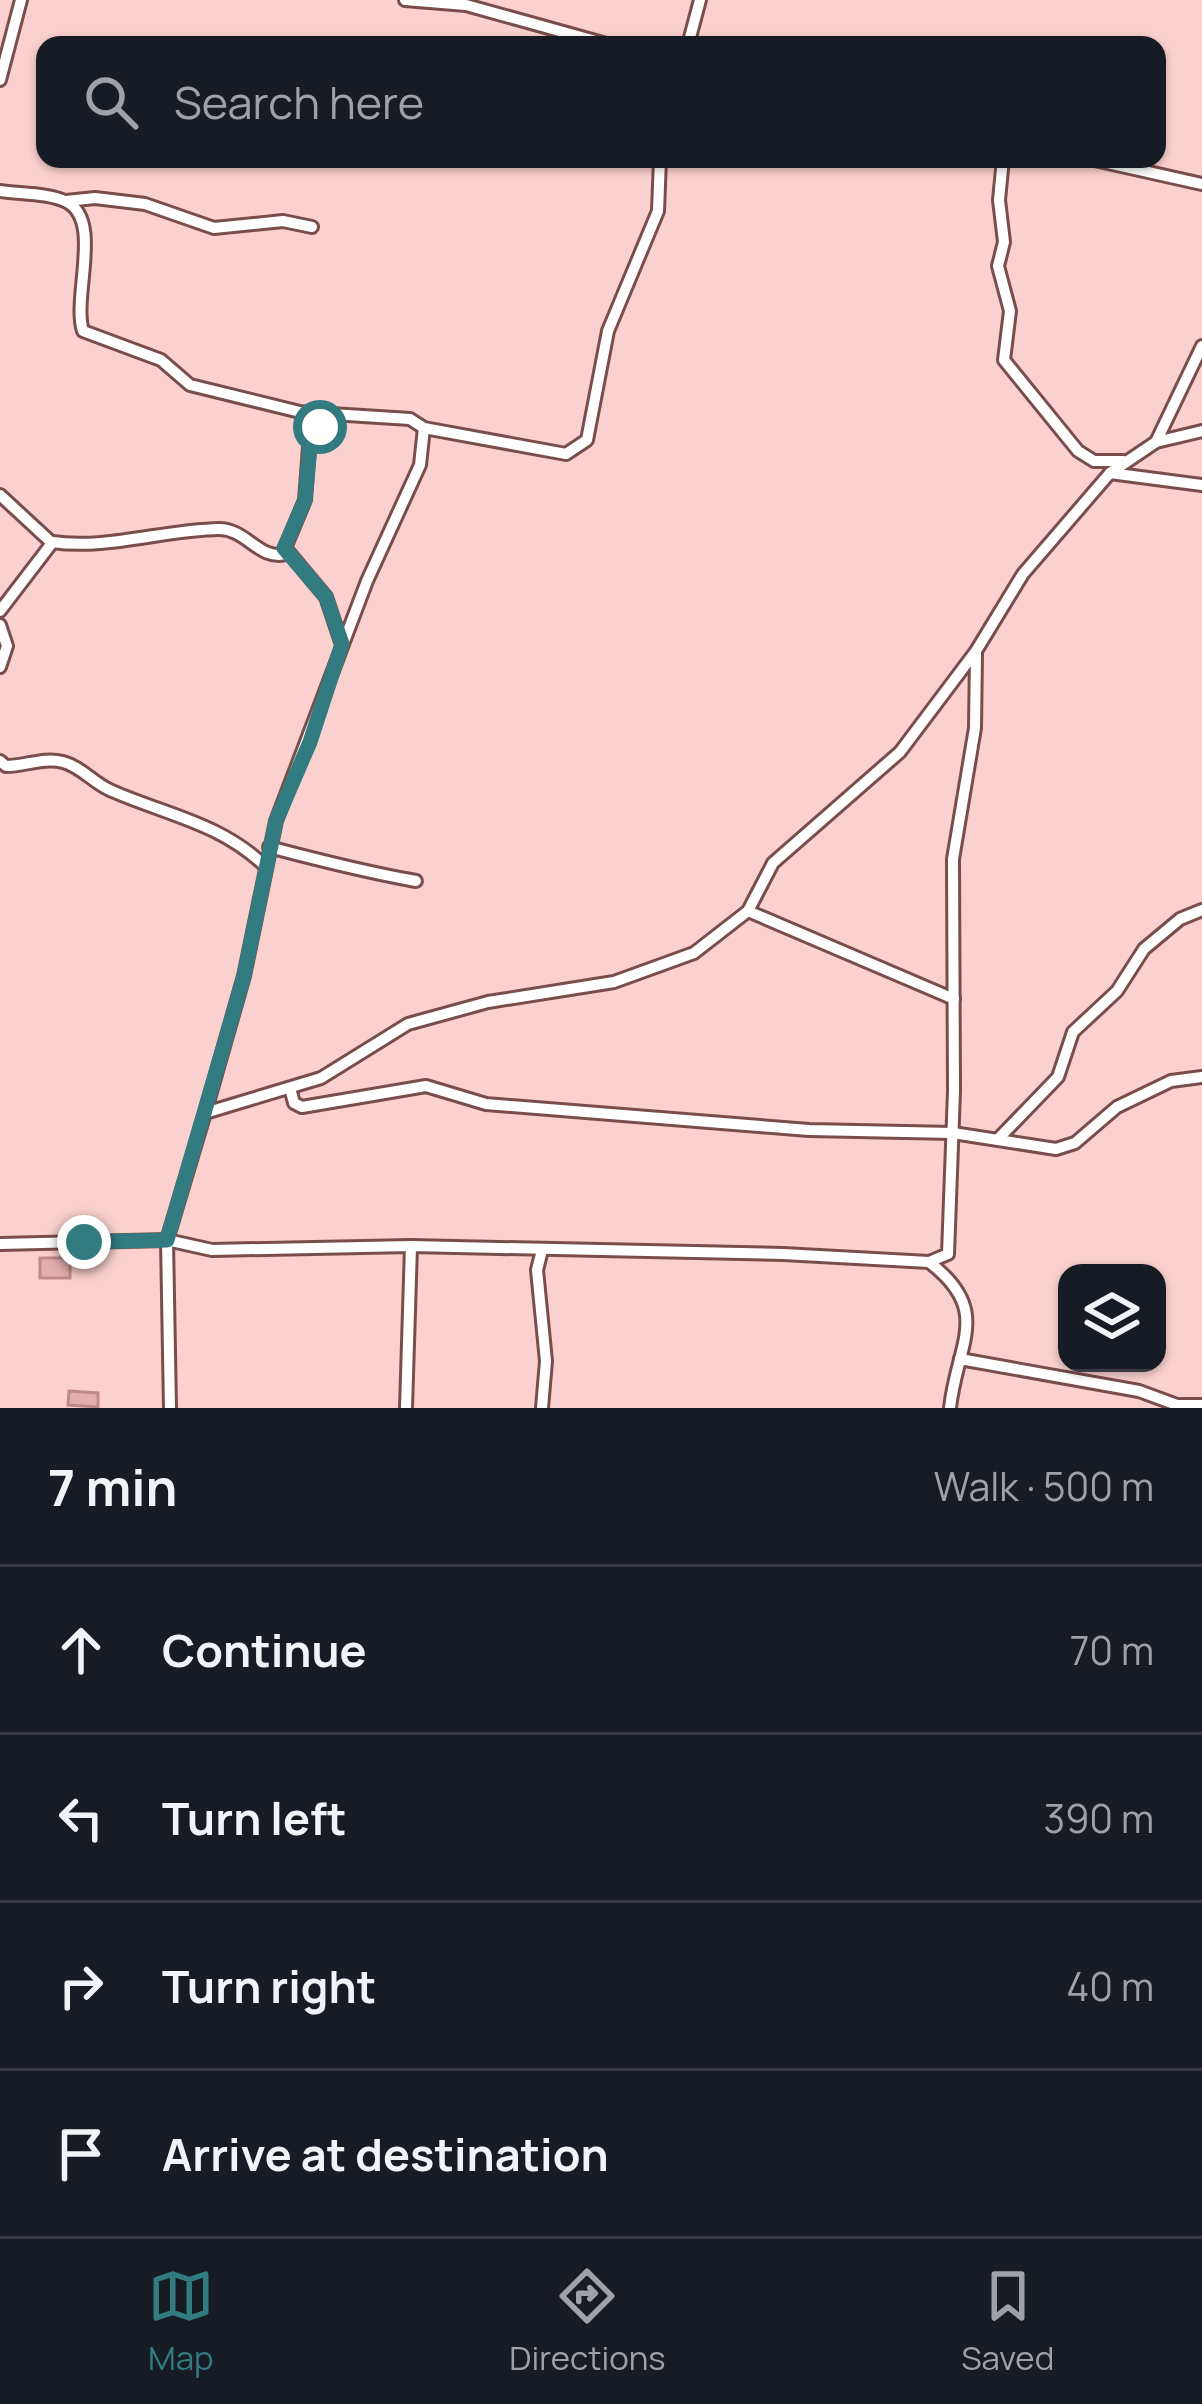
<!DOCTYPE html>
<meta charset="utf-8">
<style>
:root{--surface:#171b24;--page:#242831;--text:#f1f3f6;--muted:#9ea1a6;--line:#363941;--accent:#327b80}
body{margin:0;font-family:Manrope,sans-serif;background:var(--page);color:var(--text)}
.controls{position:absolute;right:36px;bottom:36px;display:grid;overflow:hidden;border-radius:24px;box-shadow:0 3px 9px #0004}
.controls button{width:108px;height:108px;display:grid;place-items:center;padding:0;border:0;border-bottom:3px solid var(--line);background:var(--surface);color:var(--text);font:60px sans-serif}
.stop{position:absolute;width:36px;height:36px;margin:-27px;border:9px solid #327b80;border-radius:50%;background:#fff}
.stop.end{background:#327b80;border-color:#fff;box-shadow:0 3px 12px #0008}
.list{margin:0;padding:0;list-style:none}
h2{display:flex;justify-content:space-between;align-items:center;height:156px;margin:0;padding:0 48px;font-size:51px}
h2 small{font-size:39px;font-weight:400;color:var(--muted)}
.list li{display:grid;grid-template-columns:78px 1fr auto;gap:36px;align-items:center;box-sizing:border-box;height:168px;padding:0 48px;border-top:3px solid var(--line)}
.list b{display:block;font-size:45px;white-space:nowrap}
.list em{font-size:39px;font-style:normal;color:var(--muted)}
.icon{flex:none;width:66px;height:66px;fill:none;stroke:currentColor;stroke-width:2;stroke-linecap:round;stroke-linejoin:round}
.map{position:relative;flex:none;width:1202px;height:1408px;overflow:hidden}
.search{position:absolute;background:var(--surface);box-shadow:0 3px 9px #0004;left:36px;right:36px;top:36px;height:132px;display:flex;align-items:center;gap:30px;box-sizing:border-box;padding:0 42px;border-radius:24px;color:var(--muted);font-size:45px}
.sheet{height:828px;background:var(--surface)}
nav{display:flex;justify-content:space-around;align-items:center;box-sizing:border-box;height:168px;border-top:3px solid var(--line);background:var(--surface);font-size:33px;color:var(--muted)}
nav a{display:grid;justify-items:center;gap:6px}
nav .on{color:var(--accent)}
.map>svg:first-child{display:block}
</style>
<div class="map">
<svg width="1202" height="1408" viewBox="0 0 1202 1408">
<rect width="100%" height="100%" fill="#fbd1cf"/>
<!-- building -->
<g fill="#e2afad" stroke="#bc8b89" stroke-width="3">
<rect x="40" y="1258" width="30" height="20"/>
<path d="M69,1391l29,2v14l-30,-2z"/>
</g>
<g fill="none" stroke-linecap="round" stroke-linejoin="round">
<!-- street casing -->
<g stroke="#794d4c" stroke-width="16">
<g id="street">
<path d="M405,0l61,5 144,40"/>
<path d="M688,45l12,-45"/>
<path d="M0,80l21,-80"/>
<path d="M1003,159l-4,41 5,42 -6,24 12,45 -6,49 74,91 16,10h29"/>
<path d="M1090,159l112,25"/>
<path d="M0,191c20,3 49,2 67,11 36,19 5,95 16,129l78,29 29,25 110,27 110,7 14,9 142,26 21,-14 21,-109 50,-120 2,-52"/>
<path d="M66,201l29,-3 50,6 69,24 69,-7 29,6"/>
<path d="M331,413l-22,34 -4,53 -20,48 41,49 15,45"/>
<path d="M1156,442l46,-96"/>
<path d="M1110,473l92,12"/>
<path d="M0,495l52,48 -52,68"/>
<path d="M52,542c55,8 110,-12 167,-13 28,0 40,32 67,25"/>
<path d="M0,625l7,21 -7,21"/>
<path d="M0,761l6,5c19,0 38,-9 57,-4 19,5 31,22 49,29 55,24 108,32 153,75"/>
<path d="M269,847c49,13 96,25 147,34"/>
<path d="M748,911l206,88"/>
<path d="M290,1088l4,15 8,4 124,-21 60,18 323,26 144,3 103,16 19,-6 42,-36 54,-26 31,-4"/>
<path d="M205,1113l39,-137 32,-155 91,-240 53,-116 4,-37"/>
<path d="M1000,1137l58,-60 15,-45 44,-41 27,-42 36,-30 22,-9"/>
<path d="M0,1244l167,-4 45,10 199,-4 372,8 146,8 19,-8 6,-163 -1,-232 22,-131 1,-74"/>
<path d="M929,1262c64,49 28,81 21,146"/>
<path d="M960,1359l179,32 38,14h25"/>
<path d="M170,1408l-3,-168 38,-127 116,-35 87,-54 80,-22 126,-20 80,-29 54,-42 25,-48 127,-111 76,-101 47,-77 87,-101 46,-31 46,-11"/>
<path d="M406,1408l5,-162"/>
<path d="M542,1408l4,-47 -9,-91 5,-20"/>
</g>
</g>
<!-- street -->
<use href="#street" stroke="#fff" stroke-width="10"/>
</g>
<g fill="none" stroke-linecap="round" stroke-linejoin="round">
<!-- route -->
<path stroke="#327b80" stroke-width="15" d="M84,1242l83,-2 77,-264 32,-155 34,-79 32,-98 -16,-47 -42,-49 21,-48 5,-53 10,-20"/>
</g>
</svg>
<div class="controls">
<button><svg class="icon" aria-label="layers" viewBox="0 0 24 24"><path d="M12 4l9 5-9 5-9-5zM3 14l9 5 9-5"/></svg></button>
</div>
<div class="stop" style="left:320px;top:427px"></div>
<div class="stop end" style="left:84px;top:1242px"></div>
<div class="search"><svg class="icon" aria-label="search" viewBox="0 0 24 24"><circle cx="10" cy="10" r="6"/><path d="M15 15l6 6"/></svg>Search here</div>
</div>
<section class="sheet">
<h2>7 min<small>Walk · 500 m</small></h2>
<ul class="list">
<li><svg class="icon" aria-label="ahead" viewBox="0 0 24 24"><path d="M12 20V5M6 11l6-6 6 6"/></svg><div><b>Continue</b></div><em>70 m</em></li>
<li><svg class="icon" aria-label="left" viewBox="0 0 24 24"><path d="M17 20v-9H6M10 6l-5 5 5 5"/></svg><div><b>Turn left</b></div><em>390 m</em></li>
<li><svg class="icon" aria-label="right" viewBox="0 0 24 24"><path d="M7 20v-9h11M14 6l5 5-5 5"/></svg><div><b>Turn right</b></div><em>40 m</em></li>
<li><svg class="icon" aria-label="arrive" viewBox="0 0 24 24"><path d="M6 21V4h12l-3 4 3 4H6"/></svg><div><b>Arrive at destination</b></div></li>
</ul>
</section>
<nav>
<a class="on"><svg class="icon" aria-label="map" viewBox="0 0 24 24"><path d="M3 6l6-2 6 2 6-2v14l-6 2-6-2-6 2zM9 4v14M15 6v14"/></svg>Map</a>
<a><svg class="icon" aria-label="directions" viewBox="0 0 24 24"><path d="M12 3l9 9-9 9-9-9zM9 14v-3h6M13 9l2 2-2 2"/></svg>Directions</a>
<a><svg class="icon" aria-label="saved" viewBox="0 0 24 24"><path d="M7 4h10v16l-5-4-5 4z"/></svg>Saved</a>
</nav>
